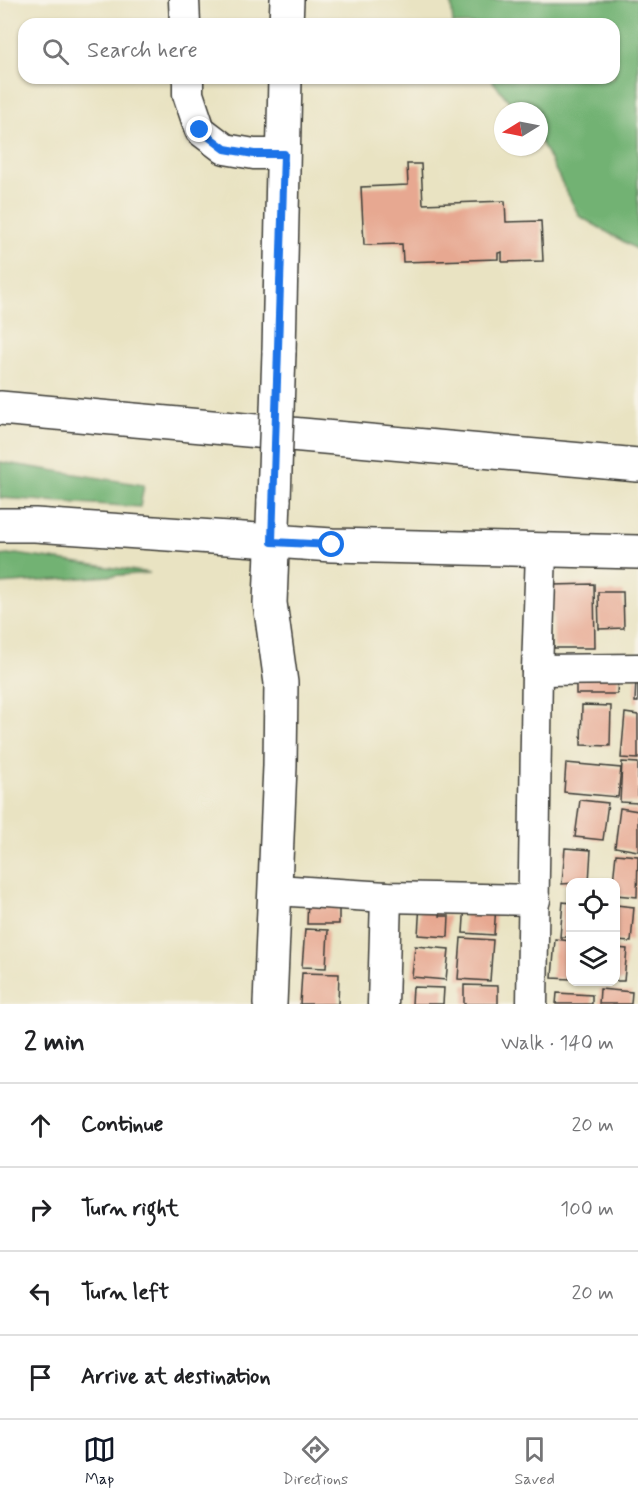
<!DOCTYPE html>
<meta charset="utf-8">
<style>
:root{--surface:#fff;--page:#f2f2f2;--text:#202124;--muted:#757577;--line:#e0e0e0;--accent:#111827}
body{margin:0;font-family:Mynerve,sans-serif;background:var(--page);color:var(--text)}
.controls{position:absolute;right:18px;bottom:18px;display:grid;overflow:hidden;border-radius:12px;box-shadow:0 2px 4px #0004}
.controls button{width:54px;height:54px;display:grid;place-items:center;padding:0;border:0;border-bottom:2px solid var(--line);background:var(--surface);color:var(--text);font:30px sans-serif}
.compass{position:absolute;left:494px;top:102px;width:54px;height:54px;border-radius:50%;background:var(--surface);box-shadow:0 2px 4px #0004;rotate:260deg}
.stop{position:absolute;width:18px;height:18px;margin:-14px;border:4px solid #1a73e8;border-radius:50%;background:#fff}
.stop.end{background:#1a73e8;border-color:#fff;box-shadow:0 2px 6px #0008}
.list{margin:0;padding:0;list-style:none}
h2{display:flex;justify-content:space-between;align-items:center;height:78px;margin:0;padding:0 24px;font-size:26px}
h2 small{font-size:20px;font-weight:400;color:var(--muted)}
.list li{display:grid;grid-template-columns:39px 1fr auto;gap:18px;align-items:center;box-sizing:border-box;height:84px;padding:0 24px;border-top:2px solid var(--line)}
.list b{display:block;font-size:22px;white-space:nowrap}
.list em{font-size:20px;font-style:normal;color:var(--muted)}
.icon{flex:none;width:33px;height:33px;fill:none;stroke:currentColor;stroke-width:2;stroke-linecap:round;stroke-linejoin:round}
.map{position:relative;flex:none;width:638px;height:1004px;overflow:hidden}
.search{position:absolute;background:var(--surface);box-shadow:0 2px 4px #0004;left:18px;right:18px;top:18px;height:66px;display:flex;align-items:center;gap:15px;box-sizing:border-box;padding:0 21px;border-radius:18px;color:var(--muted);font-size:22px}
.sheet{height:414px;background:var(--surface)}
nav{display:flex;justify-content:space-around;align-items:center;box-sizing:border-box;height:84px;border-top:2px solid var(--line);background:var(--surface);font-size:16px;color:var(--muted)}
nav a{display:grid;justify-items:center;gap:3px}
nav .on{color:var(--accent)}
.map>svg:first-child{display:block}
</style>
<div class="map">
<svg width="638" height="1004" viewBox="0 0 638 1004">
<rect width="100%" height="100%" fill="#f7f3e8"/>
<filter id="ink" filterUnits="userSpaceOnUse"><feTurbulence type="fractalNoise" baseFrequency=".0167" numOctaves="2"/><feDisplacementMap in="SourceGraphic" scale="12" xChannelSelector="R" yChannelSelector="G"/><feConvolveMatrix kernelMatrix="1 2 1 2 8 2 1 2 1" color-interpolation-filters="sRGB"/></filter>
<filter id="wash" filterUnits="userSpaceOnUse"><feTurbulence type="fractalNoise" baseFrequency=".008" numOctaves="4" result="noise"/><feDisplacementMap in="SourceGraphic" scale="24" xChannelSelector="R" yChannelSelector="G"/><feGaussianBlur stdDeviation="1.35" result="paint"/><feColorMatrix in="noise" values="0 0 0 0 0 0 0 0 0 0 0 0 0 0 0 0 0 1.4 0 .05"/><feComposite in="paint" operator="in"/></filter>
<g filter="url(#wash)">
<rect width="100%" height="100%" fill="#e9e3c2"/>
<!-- forest -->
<g fill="#72b273" stroke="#476748" stroke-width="1.5">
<path d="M451,0h187v250l-59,-34 -40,-78v-27h-22l-27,-33h124v-54h-161z"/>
<path d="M0,462l144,23 -4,22 -140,-9z"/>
<path d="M16,554l134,19 -150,11v-28z"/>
</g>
<g id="blocks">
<!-- building -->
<g fill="#e7a891">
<path d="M407,164h14l2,40 82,-3 1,21 35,-1 2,40 -41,1v-10l-4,1v6l-95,3 -1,-18 -38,1 -3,-58 47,-2z"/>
<path d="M594,584l1,64h-41l-2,-63z"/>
<path d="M598,592h25l1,36 -25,1z"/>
<path d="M576,664l42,13 -1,17h-41z"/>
<path d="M636,678h2v24h-3z"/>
<path d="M582,705l29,1 -1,40 -29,-1z"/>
<path d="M625,713l13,2v44l-17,-1z"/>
<path d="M622,762l16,1v40l-18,-1z"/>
<path d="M566,763l55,5 -3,29 -54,-5z"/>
<path d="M580,800l28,3 -5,37 -28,-3z"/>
<path d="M620,808l18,3v40l-23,-4z"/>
<path d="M565,848l26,2 -2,32 -27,2z"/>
<path d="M616,854l22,2 -1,41 -21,-2v-13h-3z"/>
<path d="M308,898l31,1v25h-32z"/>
<path d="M563,902l7,1v34h-10z"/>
<path d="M420,903l21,2 -1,11h9l-1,21 -30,-2z"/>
<path d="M465,903l31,2 -2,30 -31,-2z"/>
<path d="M616,905l18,2 -3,35 -15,-1z"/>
<path d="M305,929l23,1 -2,38 -24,-1z"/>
<path d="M461,938l32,2 -3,41 -32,-2z"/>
<path d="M555,939l15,2v38l-18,-1z"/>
<path d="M415,946l34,3 -3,31 -34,-3z"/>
<path d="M616,948l11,1 -3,32h-8z"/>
<path d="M302,973l37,1 -1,30h-38z"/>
<path d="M464,985l34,1v18h-34z"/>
<path d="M413,987l31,1 -1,16h-31z"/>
<path d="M600,989l32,3 -1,12h-32z"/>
<path d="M557,993l35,2v9h-36z"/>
</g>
</g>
</g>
<g filter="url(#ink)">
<use href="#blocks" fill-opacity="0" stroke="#3b3a35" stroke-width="1.5"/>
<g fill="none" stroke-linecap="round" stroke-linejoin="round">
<!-- street casing -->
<g stroke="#3b3a35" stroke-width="33">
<g id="street">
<path d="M184,0l1,24"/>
<path d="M188,78v16l12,36 25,19 29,5h30"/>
<path d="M537,670l101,-1"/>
<path d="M276,890l110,7 149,3"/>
<path d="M383,1004l3,-107"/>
<path d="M532,1004l5,-334 4,-119"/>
</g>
</g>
<!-- secondary casing -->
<g stroke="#3b3a35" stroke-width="36">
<g id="secondary">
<path d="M286,24l1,-24"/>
<path d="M279,352l6,-274"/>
<path d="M0,525h35l297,20 306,7"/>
<path d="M270,1004l10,-238 1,-83 -11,-80 4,-104"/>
</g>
</g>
<!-- highway casing -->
<g stroke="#3b3a35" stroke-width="36">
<path id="highway" d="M0,408l638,57"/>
</g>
<!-- street -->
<use href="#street" stroke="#fff" stroke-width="30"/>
<!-- secondary -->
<use href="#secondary" stroke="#fff" stroke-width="33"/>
<!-- highway -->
<use href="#highway" stroke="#fff" stroke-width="33"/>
<!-- secondary-bridge casing -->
<g stroke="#3b3a35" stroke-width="36" stroke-linecap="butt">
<path id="secondary-bridge" d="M274,499l5,-147"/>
</g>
<!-- secondary-bridge -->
<use href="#secondary-bridge" stroke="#fff" stroke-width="33"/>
</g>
</g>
<g fill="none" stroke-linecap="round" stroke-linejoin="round" filter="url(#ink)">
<!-- route -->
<path stroke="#1a73e8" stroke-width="8" d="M200,130l25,19 29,5h30l-12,388 60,3"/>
</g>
</svg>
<div class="controls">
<button><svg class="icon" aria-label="locate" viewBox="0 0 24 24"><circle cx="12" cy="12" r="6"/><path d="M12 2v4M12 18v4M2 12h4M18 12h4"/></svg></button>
<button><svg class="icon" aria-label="layers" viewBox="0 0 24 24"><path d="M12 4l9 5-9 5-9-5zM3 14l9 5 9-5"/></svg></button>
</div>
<svg class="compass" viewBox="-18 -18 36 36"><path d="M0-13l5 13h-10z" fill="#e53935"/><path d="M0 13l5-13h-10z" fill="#757577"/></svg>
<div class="stop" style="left:332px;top:545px"></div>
<div class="stop end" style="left:200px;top:130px"></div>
<div class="search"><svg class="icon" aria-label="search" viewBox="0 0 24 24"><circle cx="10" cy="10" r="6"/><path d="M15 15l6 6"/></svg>Search here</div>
</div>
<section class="sheet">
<h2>2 min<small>Walk · 140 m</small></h2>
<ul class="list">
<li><svg class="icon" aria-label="ahead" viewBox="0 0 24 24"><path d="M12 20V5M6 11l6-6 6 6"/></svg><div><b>Continue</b></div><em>20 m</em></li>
<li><svg class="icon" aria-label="right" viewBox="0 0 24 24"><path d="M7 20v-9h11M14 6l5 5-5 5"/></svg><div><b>Turn right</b></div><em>100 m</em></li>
<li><svg class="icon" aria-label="left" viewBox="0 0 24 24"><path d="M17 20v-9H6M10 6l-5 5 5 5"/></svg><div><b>Turn left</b></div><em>20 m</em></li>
<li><svg class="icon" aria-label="arrive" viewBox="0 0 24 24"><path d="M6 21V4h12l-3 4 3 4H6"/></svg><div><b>Arrive at destination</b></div></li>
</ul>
</section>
<nav>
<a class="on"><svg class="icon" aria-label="map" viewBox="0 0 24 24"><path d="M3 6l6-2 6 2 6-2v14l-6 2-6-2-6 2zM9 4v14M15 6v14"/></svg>Map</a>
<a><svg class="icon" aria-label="directions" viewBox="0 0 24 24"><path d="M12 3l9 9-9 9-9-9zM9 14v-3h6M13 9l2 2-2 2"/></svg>Directions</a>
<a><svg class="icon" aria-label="saved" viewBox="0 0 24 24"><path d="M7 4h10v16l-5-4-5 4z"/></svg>Saved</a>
</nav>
